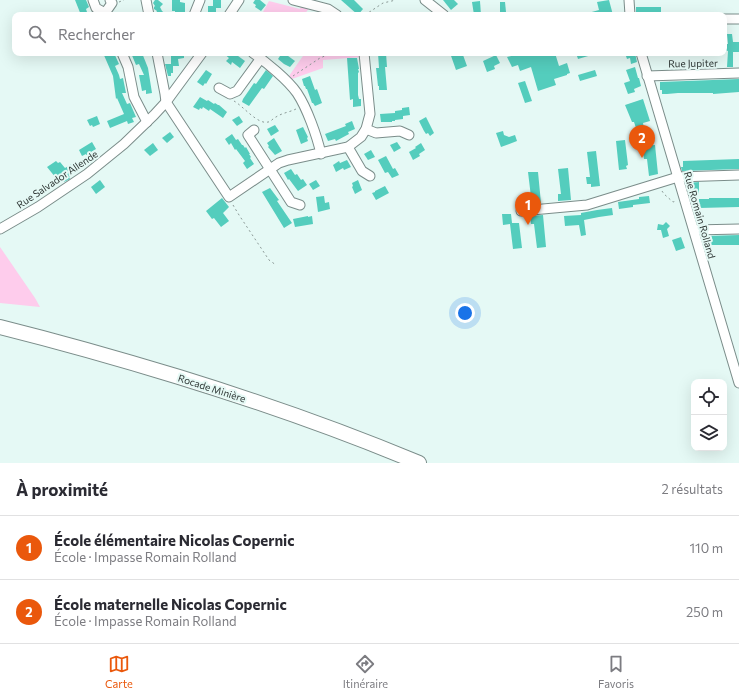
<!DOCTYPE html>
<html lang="fr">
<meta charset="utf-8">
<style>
:root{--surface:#fff;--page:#f2f2f3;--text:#2b2b33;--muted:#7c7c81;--line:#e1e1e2;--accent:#ea580c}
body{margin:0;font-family:Commissioner,sans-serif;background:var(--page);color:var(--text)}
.controls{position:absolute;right:12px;bottom:12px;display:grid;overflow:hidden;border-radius:8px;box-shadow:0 4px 16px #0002}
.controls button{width:36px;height:36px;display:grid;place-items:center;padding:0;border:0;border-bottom:1px solid var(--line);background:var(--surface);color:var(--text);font:20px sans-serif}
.you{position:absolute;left:465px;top:313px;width:14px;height:14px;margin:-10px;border:3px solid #fff;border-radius:50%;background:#1a73e8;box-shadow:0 0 0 6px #1a73e833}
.badge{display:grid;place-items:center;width:26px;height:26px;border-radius:50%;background:var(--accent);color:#fff;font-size:13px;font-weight:700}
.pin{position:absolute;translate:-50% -33px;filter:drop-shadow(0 1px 2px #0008)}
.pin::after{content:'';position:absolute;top:21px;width:14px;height:12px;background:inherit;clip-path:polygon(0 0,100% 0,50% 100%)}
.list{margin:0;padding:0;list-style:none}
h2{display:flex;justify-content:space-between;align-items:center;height:52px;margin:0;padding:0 16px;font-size:17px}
h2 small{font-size:13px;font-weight:400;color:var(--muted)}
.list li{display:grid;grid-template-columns:26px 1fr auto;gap:12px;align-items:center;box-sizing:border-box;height:64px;padding:0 16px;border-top:1px solid var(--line)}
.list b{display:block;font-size:15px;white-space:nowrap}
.list p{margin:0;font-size:13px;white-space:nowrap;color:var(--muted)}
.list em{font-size:13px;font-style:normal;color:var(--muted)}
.icon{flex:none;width:22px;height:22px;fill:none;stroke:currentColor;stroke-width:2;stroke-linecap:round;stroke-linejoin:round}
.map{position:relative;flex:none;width:739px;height:463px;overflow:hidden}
.search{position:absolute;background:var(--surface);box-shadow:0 4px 16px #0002;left:12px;right:12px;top:12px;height:44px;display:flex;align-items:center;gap:10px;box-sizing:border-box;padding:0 14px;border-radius:8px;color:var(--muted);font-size:15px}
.sheet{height:180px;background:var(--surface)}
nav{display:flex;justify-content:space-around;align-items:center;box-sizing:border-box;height:56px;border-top:1px solid var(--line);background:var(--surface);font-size:11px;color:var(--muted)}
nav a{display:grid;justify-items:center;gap:2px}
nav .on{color:var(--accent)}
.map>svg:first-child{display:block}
</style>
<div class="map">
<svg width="739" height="463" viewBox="0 0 739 463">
<rect width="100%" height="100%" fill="#e5f9f5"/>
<!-- green -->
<g fill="#feccec">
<path d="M269,1l31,8 2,-5 8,3 -6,8h-37l-4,-3z"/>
<path d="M305,53h11l3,2 5,-2h37l1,4 -39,3v8l-31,11 -3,-3z"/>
<path d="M0,247l35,51 5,9 -40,-4z"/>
</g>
<!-- building -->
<g fill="#54cdbd">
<path d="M75,0h11l3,7 -3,2 1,3 -6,3z"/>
<path d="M155,0h3l5,4 -3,3 2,4 5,4h-12l2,-4 -3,-2v-2l1,-1 -2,-3z"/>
<path d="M172,0h8v2l5,1v11h-3v1h-7v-4h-3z"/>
<path d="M213,0h8v8h-5v7h-8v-9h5z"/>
<path d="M255,0h5l6,5 -5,6 -6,-4 1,-2 -3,-2z"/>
<path d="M341,0h13l9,9 -5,6z"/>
<path d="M443,0h11l4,4 -7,6z"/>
<path d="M609,0l4,15h-25v-2l11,-3 -2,-8z"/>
<path d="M480,1l1,14h-7l-2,-13z"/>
<path d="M500,2h5l1,10h-6z"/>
<rect x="636" y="7" width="25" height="8"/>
<path d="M727,34h5l1,8h6v10h-6v15h-6l1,-16 -4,-1v-6h4z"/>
<path d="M103,53h11l5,11 -4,2 4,9 1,4 3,-1 3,15h-4l5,11 3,-1 6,14 -4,1 2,4 -6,2 -1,-3 -17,7 -3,-7 17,-7 -7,-16 -1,1 -3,-23z"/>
<path d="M131,53h11l6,15 4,25 -6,1v-4l-4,1 -3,-16h5l-5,-11 -3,1z"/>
<path d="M176,53h8v5l-6,1 1,7h-6v7h-2v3h-3l-3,-12h6v-8h5z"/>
<path d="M223,53h11l11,8 -5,7 -8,-6 -1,3 -5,-4 3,-3z"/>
<path d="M282,53h2l11,8 -5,6 -6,-3 -6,-5z"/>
<path d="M378,53h8l1,14h-2l2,23h-8v-4h-1l-2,-18h3z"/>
<path d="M450,53h8l1,3 4,-1 4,11 -11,4z"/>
<path d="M524,53h31l4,13 8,-3 3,10 -3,1v1l-13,4 2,6 -18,6 -7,-24 -11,4 -2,-6 -6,2 -5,-10z"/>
<path d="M576,53h19v1l-17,5z"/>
<path d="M625,53h10l2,9 -6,2 -1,-6 -3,1z"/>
<path d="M496,55l4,8 -6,3 1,3 -8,3 -4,-11z"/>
<path d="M347,58h10l2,11h-1l1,3 -1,1v22l1,4h2v7l-8,1v-8l-3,1z"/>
<path d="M635,67l3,11h1l2,8 -7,3 1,3 -7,2 -4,-11 6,-2 -4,-11z"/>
<path d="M206,70l6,4 -6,10 -1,-1 -2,3 -6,-4z"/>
<path d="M266,70l7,6 -9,13 -2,-1 -13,18 -7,-4 1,-3 11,-16 2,1z"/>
<path d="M595,70l2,6 -17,5 -2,-6z"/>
<path d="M310,76l5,14 2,-1 5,14 -7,3 -2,-3h-1l-5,-14h-1l-1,-3h-1l-2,-7z"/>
<path d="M739,79v13l-26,2v-1h-35l-11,1h-5v-4h-2v-8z"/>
<path d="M525,81l7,20 -7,2 -7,-20z"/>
<path d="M200,97l7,4 1,-1 6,4 1,-1 3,2h1l8,7 -4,6 -13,-9 -1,2 -6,-4 -1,2 -2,-1 -1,2 -6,-3z"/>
<path d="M643,99l7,22 -7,2 1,5 -7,3 -3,-9h-2l-7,-17z"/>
<path d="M409,107l1,8 -7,1v3l-8,1v1h-3v1h-11l-1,-8 15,-1v-2l7,-1v-2z"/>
<path d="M97,116l3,8 -7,3 -1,-2 -2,1 -3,-6z"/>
<path d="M239,116l4,6 -6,4 -5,-6z"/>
<path d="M426,117l8,16 -4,3 -2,-3 -2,1 -2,-3 -5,-10z"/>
<path d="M352,121l3,8 -7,3 1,2 -13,7 -1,-2 -7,2 -3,-7 21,-8 -1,-2z"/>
<path d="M275,125l4,6 -8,5 -4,-7z"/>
<path d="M303,127l5,10 -1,1 1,3 -7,3 -5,-14z"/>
<path d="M503,131l1,4 5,2 6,-2 2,6 -16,6 -5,-14z"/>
<path d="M170,132l4,5 -7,6 -5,-5z"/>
<path d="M232,134l4,6 2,-1 4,6h1l2,3 1,-1 4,7h-1l2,3 -1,1 4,6 -7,5 -4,-6 2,-2 -9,-12 -1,1 -4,-7 -2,2 -4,-6z"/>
<path d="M274,138l8,13 -7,4 -7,-8 1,-1 -2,-3z"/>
<path d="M625,140l3,25 -2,1 1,3 -8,1 -3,-29z"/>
<path d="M92,142l4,7 -10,6v-1l-4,2 -3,-6z"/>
<path d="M397,142l4,6 -7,4 -4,-7z"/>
<path d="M153,143l5,7 -8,6 -6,-6z"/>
<path d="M421,143l4,7 -6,4 1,2 -7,4 -4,-8 7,-4 -1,-1z"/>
<path d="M655,145l3,29 -9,2 -2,-17h-3l-2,-13z"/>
<path d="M371,150l4,7 -7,3 -4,-6z"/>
<path d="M596,151l4,35 -9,1v-3h-4l-1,-7h4l-3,-25z"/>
<path d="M386,156l7,13 2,-1 4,7 -7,3 -4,-6 -3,1 -7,-13z"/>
<path d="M739,159v10l-57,2 -1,-4h2v-6z"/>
<path d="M347,160l4,7 -7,3 -1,-2 -7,4 -3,-7 6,-4 1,2z"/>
<path d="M56,161l2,2 2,-1 5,6 10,-6 4,6 -10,6 1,2 -1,1 1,2 -6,3 -1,-1 -3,2 -13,-16z"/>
<path d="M568,168l3,32 -13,1v-7h3l-3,-25z"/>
<path d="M291,169l4,6 2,-1 4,6 2,-1 4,6 -9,6 -9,-12 -1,1 -4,-7z"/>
<path d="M528,172h10l3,31 -13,1v-6l3,-1z"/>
<path d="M100,180l5,7 -9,7 -5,-7z"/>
<path d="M316,180l4,6 -7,4 -4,-6z"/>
<path d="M358,180l4,10 -7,4 -3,-7 1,-1 -1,-3z"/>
<path d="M699,182v12h-10l-2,-11z"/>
<path d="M385,186l4,7 -13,7 -4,-7 3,-1v-1z"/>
<path d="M270,188l9,12 -2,1 15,22 -8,5 -22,-36z"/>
<path d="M324,196l1,7 4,-1 1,7 -12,3 -2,-15z"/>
<path d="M649,196l1,7 -17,2v2l-14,2 -1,-7 21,-3v-2z"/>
<path d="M222,198l7,9 -6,6 6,8 -8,6 -7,-9 -2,1 -6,-8z"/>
<path d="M709,198h30v9l-40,1v-9h10z"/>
<path d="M612,208l1,7 -14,2 -15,3 2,15 -5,1 -2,-11 -14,1 -1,-10 17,-1v-2l16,-3z"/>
<path d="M502,214h9l1,9h7l3,25 -9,1 -3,-25 -7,1z"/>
<path d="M543,215l3,32 -9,1 -3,-24h-3l-1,-8z"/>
<path d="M308,216v1l4,-1 1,8 -18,3 -2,-8z"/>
<path d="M666,222l4,4 -3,3 2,7 -6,2 -2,-8h-4l1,-6 5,1z"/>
<path d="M739,235v10h-30v-3h-3v-6z"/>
<path d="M681,237l4,11 -9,3 -4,-11z"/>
</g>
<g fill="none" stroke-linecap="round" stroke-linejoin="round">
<!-- minor casing -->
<g stroke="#7b8d8a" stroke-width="11">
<g id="minor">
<path d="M93,0l3,8 9,5 1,2"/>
<path d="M146,0l3,15"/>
<path d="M293,0l35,9 9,6"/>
<path d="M425,0l19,15"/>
<path d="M629,0l1,15"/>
<path d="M105,13l7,-10 -2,-3"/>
<path d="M194,15l6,-15"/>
<path d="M229,15l10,-15"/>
<path d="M724,19h15"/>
<path d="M122,53l6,14 6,30 13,25"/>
<path d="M157,53l8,41 1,8 63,95 50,-34 9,-3 60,-13 13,-10 5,-8 4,-15 -6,-61"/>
<path d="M253,53c13,9 35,27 44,40 10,15 20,43 24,61"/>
<path d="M641,53l98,330"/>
<path d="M647,76l92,-3"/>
<path d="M219,88l11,6 7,-3 24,-33"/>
<path d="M366,129l10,4 24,-2 9,4"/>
<path d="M254,130l-6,5 43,67 9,3"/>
<path d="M348,147l14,24 8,5"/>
<path d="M521,211l66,-6 91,-28 61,-2"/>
<path d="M0,229l38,-22 49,-33 37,-30 30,-29 12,-13 36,-49"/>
<path d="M694,230l45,-1"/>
</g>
</g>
<!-- highway casing -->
<g stroke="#7b8d8a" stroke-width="16">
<path id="highway" d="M0,327c60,15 120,32 179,50 81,25 161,53 240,86"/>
</g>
<!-- path -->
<g stroke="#8b9996" stroke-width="1" stroke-dasharray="2 3" stroke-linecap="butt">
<path d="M119,2l5,-2"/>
<path d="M365,15l18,-12 13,-3"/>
<path d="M293,76l27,-18 12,-5"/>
<path d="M234,101c9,5 24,24 34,21 3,0 5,-4 8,-5 6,-4 14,-5 20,-8"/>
<path d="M662,191l2,3 9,8 3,-1"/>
<path d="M233,205l6,10 30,45 7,5"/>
</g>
<!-- minor -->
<use href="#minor" stroke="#fff" stroke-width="9"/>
<!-- highway -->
<use href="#highway" stroke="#fff" stroke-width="14"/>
</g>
<g text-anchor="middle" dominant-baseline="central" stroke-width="4" stroke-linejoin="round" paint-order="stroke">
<!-- street labels -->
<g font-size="10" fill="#303836" stroke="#e5f9f5">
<text transform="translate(693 63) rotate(-1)">Rue Jupiter</text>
<text transform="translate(57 179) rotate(-34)">Rue Salvador Allende</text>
<text transform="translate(700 215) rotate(74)">Rue Romain Rolland</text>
<text transform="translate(212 388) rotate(18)">Rocade Minière</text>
</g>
</g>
</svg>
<div class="controls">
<button><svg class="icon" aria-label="locate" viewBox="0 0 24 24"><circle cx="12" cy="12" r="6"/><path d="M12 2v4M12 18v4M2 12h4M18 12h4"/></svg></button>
<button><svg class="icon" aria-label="layers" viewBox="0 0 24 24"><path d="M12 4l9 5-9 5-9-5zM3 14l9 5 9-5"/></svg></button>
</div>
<div class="you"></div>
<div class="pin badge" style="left:528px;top:225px">1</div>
<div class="pin badge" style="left:642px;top:158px">2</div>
<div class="search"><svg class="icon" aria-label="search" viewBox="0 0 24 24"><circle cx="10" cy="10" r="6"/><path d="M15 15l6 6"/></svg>Rechercher</div>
</div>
<section class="sheet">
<h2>À proximité<small>2 résultats</small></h2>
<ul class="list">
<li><span class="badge">1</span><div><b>École élémentaire Nicolas Copernic</b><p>École · Impasse Romain Rolland</p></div><em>110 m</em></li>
<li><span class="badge">2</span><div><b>École maternelle Nicolas Copernic</b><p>École · Impasse Romain Rolland</p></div><em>250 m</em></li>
</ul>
</section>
<nav>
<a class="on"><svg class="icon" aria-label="map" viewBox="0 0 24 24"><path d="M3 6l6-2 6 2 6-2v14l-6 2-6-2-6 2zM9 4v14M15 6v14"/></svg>Carte</a>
<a><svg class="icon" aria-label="directions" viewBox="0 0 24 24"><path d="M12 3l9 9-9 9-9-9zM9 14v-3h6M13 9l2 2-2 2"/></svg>Itinéraire</a>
<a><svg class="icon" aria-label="saved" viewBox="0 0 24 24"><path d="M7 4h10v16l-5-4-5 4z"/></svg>Favoris</a>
</nav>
